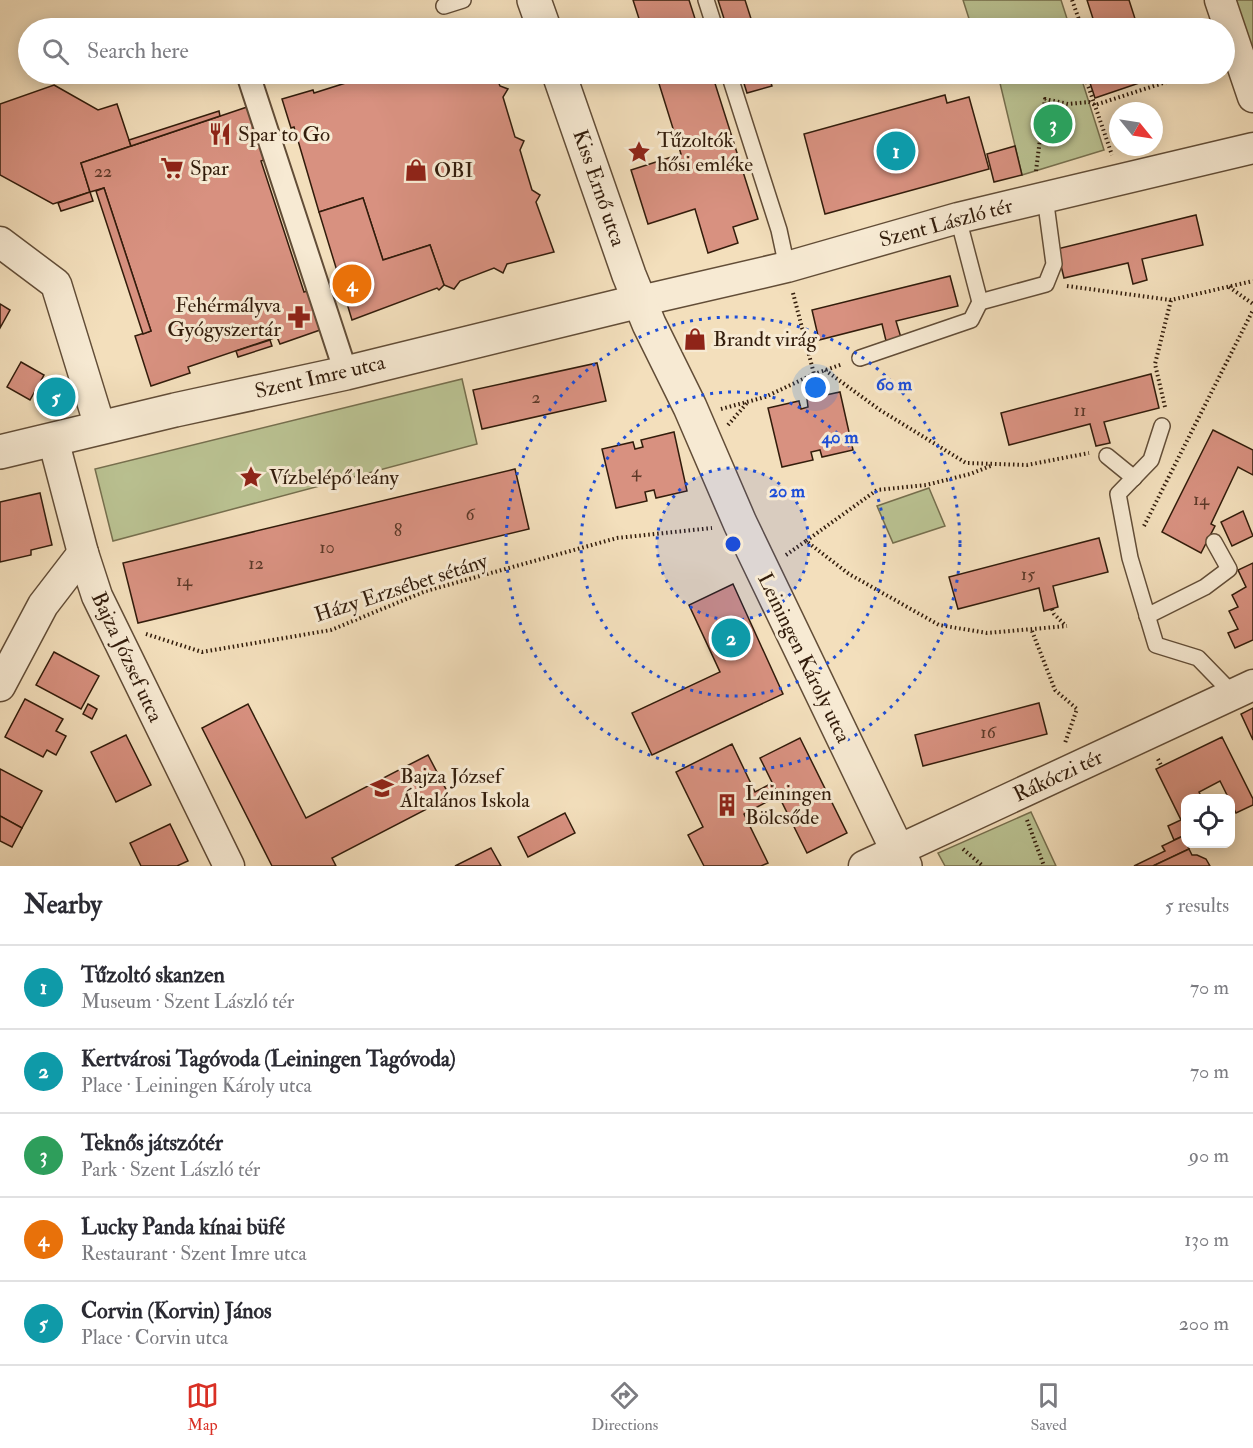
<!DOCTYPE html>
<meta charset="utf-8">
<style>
:root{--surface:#fff;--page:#f7f7f7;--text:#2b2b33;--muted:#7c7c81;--line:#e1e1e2;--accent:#d93025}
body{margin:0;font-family:"IM FELL Double Pica",serif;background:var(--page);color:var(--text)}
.controls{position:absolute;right:18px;bottom:18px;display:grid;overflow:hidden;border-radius:12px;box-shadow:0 3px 15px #0003}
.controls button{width:54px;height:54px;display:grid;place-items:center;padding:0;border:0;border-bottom:2px solid var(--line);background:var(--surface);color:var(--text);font:30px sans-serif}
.compass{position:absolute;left:1109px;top:102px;width:54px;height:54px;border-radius:50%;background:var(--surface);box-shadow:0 3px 15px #0003;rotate:120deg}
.you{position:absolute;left:816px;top:388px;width:21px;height:21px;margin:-15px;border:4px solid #fff;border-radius:50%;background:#1a73e8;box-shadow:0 0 0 9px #1a73e833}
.badge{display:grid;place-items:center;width:39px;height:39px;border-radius:50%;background:var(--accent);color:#fff;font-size:20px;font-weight:700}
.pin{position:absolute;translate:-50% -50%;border:3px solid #fff;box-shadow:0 2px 6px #0006}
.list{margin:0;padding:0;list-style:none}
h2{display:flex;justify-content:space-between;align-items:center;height:78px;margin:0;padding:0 24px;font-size:26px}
h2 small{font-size:20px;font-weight:400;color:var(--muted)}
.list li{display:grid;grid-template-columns:39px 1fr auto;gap:18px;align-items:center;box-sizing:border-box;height:84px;padding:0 24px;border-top:2px solid var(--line)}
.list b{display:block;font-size:22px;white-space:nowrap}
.list p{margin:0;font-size:20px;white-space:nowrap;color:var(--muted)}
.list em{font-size:20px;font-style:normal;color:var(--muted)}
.icon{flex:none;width:33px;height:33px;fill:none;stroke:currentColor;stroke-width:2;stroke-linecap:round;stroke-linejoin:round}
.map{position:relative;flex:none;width:1253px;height:866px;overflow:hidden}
.search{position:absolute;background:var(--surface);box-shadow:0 3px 15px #0003;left:18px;right:18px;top:18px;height:66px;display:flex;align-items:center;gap:15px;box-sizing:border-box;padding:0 21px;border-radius:33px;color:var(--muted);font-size:22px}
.sheet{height:498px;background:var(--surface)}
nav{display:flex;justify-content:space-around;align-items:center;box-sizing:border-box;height:84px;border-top:2px solid var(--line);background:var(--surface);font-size:16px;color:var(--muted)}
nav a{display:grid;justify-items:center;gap:3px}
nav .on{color:var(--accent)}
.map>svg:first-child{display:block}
</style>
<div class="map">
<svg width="1253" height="866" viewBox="0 0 1253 866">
<rect width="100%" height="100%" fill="#f3dfbc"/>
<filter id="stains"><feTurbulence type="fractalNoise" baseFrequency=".00333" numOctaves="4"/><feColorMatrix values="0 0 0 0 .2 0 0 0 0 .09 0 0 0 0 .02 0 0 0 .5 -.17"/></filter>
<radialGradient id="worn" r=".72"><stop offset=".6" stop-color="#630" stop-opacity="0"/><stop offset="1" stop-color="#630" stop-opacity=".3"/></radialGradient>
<!-- green -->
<g fill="#bac292" stroke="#766f4e" stroke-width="1.5">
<path d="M963,0h98l9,28h-98z"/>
<path d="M1231,0h22v62z"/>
<path d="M1016,74h64l24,76 -82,25 -23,-96z"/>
<path d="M462,379l15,65 -364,97 -18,-72z"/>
<path d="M929,488l16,38 -52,17 -16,-37z"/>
<path d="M1031,812l25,54h-111l-7,-13z"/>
</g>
<!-- building -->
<g fill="#d89180" stroke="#321c0b" stroke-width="1.5">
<path d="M633,0h56l9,28h-56z"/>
<path d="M718,0h27l9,28h-27z"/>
<path d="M1087,0h42l9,28h-42z"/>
<path d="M374,74h121l5,12 8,3 -5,8 12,40 9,4 -4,9 12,40 8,5 -4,7 18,50 -47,12 -4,9 -9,-5 -34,13 -6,8 -10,-4 -14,-40 -47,15 -20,-62 -44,14 -25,-85 -3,1 -9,-29 31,-9 1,3z"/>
<path d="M656,74h56l46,145 -25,8 5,16 -30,10 -13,-44 -47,15 -17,-54 50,-16z"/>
<path d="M741,74h27l4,12 -25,7z"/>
<path d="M1087,74h66l1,4 -59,20z"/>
<path d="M54,85l44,25 19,-6 14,42 -50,17 9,29 -37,12 -53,-29v-71z"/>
<path d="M945,95l2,8 22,-6 20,72 -164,45 -21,-80z"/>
<path d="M250,106l17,53 -6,2 43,131 6,-2 13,39 -43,15 -3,-7 -89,30 2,6 -39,13 -16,-50 16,-5 -47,-143 -14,4 -9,-29z"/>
<path d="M219,111l1,5 -89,30 -2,-6z"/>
<path d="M1015,146l7,29 -28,7 -7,-28z"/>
<path d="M104,188l47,143 -8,3 -47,-143z"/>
<path d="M90,192l3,9 -32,10 -3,-8z"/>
<path d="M363,198l20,62 47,-15 14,40 -5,5 -2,-2 -85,32 -33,-108z"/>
<path d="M1196,215l7,30 -61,14 5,21 -14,4 -5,-21 -64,15 -7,-29z"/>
<path d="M950,276l8,30 -62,15 6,20 -15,4 -5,-21 -63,16 -7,-30z"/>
<path d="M0,304l10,6 -10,18z"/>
<path d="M270,340l2,6 -34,11 -2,-6z"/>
<path d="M21,362l23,13 -14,25 -23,-13z"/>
<path d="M597,363l9,38 -124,28 -9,-39z"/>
<path d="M1151,374l8,34 -55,14 6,21 -14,3 -6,-22 -81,21 -8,-32z"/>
<path d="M840,392l13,58 -31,7 -2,-7 -9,2 2,8 -31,7 -14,-59 31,-7 2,8 7,-2 -1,-8z"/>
<path d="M1213,430l40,20v25l-15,-8 -27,57 4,2 -14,27 -39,-21z"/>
<path d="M674,432l13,59 -31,7 -2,-8 -9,2 2,9 -31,7 -14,-59 31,-7 2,7 8,-2 -2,-7z"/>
<path d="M515,469l14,60 -391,94 -15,-60z"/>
<path d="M40,493l12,52 -21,5v5l-31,7v-60z"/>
<path d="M1243,511l10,25 -21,10 -11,-24z"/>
<path d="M1099,538l9,34 -55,14 5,21 -14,4 -5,-23 -81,21 -9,-32z"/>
<path d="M1253,563v77l-18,8 -7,-15 10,-4 -9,-18 9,-4 -6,-12 14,-8 -8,-17z"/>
<path d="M733,584l50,110 -131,61 -20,-42 88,-41 -31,-67z"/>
<path d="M54,652l45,24 -18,33 -45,-24z"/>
<path d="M25,699l38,20 -7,12 10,5 -10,19 -9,-5 -4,7 -38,-20z"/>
<path d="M1039,703l8,31 -124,32 -8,-31z"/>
<path d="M88,704l9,5 -5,10 -9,-5z"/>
<path d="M248,704l58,114 122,-63 22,42 -118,61 4,8h-64l-70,-138z"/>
<path d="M1253,708v32l-12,-26z"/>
<path d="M126,735l25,50 -35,17 -25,-50z"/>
<path d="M1222,737l31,62v6l-17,8 -16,-32 -21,11 3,6h-16v43l-3,-5 -9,4 -6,-14 13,-6 -25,-51z"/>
<path d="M800,738l47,95 -40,20 -47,-95z"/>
<path d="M732,744l23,48 17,-9 6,13 -34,18 24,49 -7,3h-57l-16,-31 15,-8 -27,-55z"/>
<path d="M0,769l42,22 -20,37 -22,-12z"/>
<path d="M565,813l10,20 -47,24 -10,-20z"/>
<path d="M0,816l22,12 -10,19 -12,-6z"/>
<path d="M170,824l18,37 -11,5h-36l-11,-23z"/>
<path d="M1183,836l6,13 -36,17h-19l31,-15 -3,-5z"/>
<path d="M491,848l10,18h-46z"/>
<path d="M1189,849l3,6h5l9,4 4,7h-57z"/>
</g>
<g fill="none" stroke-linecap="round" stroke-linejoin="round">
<!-- service casing -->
<g stroke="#624d37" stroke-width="18">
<g id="service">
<path d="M706,0l9,28"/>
<path d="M444,6l19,-6"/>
<path d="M729,74l50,156 8,37"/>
<path d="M958,218l22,84 66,-18 8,-20 -9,-67"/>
<path d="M860,358l111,-38 9,-18"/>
<path d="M1162,426l-11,34 -33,34 12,64 26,87 42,13 36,37"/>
<path d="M1107,456l27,22"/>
<path d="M1147,616l58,-29 24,-18 -15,-27"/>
</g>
</g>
<!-- pedestrian casing -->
<g stroke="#624d37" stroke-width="26">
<path id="pedestrian" d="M248,74l98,299"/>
</g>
<!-- minor casing -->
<g stroke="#624d37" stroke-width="33">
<g id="minor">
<path d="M1220,0l33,97"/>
<path d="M0,242l56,42 44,143"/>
<path d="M640,301l147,-34 171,-49 295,-70"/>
<path d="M53,439l30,114 14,43 132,270"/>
<path d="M0,686l43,-81 40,-52"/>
<path d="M864,866l389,-181"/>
</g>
</g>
<!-- tertiary casing -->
<g stroke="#624d37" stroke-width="36">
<g id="tertiary">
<path d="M534,0l10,28"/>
<path d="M559,74l70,201 20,49 41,83 50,116 165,343"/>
<path d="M0,452l175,-42 171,-37 294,-72"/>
</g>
</g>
<!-- path -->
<g stroke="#321c0b" stroke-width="4" stroke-dasharray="1.5 3" stroke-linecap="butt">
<path d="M1072,0l10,28"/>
<path d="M1084,74l28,81"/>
<path d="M1036,171l9,-72 23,5 21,-2 6,3 96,-31"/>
<path d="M1067,286l104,14 82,-19"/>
<path d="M1229,287l24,17"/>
<path d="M793,293l21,81"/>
<path d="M825,370l55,40 86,53 61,2 62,-12"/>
<path d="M1165,407l-10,-43 16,-64"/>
<path d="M721,409l44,-12 49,-23 29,-10"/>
<path d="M728,425l19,-22"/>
<path d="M1144,526l109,-216"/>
<path d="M806,541l71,-51 49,-5 44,-11 23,-9"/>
<path d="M786,555l20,-14 43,33 90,51 48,8 80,-7"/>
<path d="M1052,609l2,5 12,12"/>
<path d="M1032,631l23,59 22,19 -12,34"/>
<path d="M146,634l56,18 129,-22 95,-39 191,-53 95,-10"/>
<path d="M1158,759l4,8"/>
<path d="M1027,820l17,46"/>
<path d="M963,849l20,17"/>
</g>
<!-- service -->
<use href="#service" stroke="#f7ead3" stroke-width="15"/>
<!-- pedestrian -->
<use href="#pedestrian" stroke="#f7ead3" stroke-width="22"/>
<!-- minor -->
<use href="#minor" stroke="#f7ead3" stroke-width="30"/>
<!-- tertiary -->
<use href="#tertiary" stroke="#f7ead3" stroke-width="33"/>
</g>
<!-- distance rings -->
<circle cx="733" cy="544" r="76" fill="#1d4ed8" fill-opacity=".12"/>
<g fill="none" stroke="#1d4ed8" stroke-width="3" stroke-dasharray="3 6">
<circle cx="733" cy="544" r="76"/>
<circle cx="733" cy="544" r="152"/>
<circle cx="733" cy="544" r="227"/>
</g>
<!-- icons -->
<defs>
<g id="restaurant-bare" transform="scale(1.8)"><path d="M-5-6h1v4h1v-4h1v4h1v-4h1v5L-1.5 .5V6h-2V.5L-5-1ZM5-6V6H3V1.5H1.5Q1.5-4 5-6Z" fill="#8f2418" stroke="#f7ead3" stroke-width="2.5" paint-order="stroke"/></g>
<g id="sight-bare" transform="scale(1.8)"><path d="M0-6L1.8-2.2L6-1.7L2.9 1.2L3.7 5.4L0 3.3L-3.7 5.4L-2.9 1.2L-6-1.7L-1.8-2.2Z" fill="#8f2418" stroke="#f7ead3" stroke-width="2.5" paint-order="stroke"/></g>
<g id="supermarket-bare" transform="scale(1.8)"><path d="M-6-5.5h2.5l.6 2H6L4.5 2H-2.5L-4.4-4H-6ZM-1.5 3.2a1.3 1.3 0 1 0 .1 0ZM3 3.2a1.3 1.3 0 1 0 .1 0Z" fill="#8f2418" stroke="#f7ead3" stroke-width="2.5" paint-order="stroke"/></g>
<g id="shop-bare" transform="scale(1.8)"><path d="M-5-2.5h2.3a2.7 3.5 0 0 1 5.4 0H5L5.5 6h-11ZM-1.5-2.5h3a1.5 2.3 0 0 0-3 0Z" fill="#8f2418" stroke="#f7ead3" stroke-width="2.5" paint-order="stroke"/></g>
<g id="pharmacy-bare" transform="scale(1.8)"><path d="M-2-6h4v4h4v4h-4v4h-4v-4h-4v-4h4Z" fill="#8f2418" stroke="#f7ead3" stroke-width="2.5" paint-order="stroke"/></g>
<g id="school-bare" transform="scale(1.8)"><path d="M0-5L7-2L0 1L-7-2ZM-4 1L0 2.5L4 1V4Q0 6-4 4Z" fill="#8f2418" stroke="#f7ead3" stroke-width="2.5" paint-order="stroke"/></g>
<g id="building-bare" transform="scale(1.8)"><path d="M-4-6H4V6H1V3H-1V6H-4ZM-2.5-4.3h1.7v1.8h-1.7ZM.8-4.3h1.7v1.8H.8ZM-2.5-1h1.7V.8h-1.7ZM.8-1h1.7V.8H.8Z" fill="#8f2418" stroke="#f7ead3" stroke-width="2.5" paint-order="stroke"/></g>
</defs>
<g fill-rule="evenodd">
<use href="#restaurant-bare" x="220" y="134"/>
<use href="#sight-bare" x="639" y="152"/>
<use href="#supermarket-bare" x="172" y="168"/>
<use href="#shop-bare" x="416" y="170"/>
<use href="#pharmacy-bare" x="299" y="317"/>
<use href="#shop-bare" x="695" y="339"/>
<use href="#sight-bare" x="251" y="477"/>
<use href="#school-bare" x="382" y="788"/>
<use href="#building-bare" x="727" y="805"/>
</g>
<g text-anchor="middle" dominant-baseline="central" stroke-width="6" stroke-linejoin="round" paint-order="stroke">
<!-- number labels -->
<g font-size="18" fill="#5c3928">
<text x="103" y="171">22</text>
<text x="536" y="397">2</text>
<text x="1080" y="410">11</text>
<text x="636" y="471">4</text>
<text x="1201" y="499">14</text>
<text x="470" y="514">6</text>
<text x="398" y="530">8</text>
<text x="327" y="547">10</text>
<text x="256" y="563">12</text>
<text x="1028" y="574">15</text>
<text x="184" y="580">14</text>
<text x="988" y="732">16</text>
</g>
<!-- poi labels -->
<g font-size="21" fill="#321c0b" stroke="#f7ead3" text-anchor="start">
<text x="238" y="134">Spar to Go</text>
<text x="657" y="140">Tűzoltók<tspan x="657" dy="24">hősi emléke</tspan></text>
<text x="190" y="168">Spar</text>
<text x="434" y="170">OBI</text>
<text x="281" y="305" text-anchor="end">Fehérmályva<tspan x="281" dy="24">Gyógyszertár</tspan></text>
<text x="713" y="339">Brandt virág</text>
<text x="269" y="477">Vízbelépő leány</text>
<text x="400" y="776">Bajza József<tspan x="400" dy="24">Általános Iskola</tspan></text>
<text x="745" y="793">Leiningen<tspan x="745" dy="24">Bölcsőde</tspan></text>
</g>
<!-- street labels -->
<g font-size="21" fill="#321c0b" stroke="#f7ead3">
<text transform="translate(599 188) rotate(71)">Kiss Ernő utca</text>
<text transform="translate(946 223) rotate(-15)">Szent László tér</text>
<text transform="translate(320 377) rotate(-13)">Szent Imre utca</text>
<text transform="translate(401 588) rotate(-18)">Házy Erzsébet sétány</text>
<text transform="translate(127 657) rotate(65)">Bajza József utca</text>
<text transform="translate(804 658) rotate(64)">Leiningen Károly utca</text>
<text transform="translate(1058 776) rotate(-25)">Rákóczi tér</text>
</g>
</g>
<circle cx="733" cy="544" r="9" fill="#1d4ed8" stroke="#f7ead3" stroke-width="3"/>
<g font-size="18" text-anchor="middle" font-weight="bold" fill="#1d4ed8" stroke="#f7ead3" stroke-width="6" stroke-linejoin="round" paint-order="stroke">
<text x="894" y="390">60 m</text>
<text x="840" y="443">40 m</text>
<text x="787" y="497">20 m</text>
</g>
<rect width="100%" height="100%" filter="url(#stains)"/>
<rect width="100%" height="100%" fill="url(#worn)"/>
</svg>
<div class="controls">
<button><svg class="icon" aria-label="locate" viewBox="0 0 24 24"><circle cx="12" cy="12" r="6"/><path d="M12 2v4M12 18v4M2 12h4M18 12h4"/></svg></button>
</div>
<svg class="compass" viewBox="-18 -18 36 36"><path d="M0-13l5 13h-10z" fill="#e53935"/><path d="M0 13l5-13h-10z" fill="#7c7c81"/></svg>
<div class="you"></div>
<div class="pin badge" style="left:896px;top:151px;background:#0f9aa8">1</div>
<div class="pin badge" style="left:731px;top:638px;background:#0f9aa8">2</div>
<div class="pin badge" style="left:1053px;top:124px;background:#2e9e5b">3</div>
<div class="pin badge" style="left:352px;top:284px;background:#e8710a">4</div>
<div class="pin badge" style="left:56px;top:397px;background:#0f9aa8">5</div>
<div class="search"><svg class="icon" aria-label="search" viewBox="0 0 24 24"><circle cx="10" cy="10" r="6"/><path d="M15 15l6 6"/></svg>Search here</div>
</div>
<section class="sheet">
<h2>Nearby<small>5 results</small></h2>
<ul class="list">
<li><span class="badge" style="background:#0f9aa8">1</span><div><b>Tűzoltó skanzen</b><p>Museum · Szent László tér</p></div><em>70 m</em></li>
<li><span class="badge" style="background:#0f9aa8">2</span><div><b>Kertvárosi Tagóvoda (Leiningen Tagóvoda)</b><p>Place · Leiningen Károly utca</p></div><em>70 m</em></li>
<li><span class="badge" style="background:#2e9e5b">3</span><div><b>Teknős játszótér</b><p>Park · Szent László tér</p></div><em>90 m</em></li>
<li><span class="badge" style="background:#e8710a">4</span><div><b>Lucky Panda kínai büfé</b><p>Restaurant · Szent Imre utca</p></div><em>130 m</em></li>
<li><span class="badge" style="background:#0f9aa8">5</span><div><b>Corvin (Korvin) János</b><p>Place · Corvin utca</p></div><em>200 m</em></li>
</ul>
</section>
<nav>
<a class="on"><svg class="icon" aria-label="map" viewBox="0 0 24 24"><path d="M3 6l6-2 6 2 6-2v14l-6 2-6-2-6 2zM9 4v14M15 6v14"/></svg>Map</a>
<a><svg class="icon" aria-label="directions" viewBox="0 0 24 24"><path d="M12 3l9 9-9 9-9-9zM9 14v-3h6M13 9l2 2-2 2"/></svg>Directions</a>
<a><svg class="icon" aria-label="saved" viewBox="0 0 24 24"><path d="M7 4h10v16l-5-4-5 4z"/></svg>Saved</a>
</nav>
